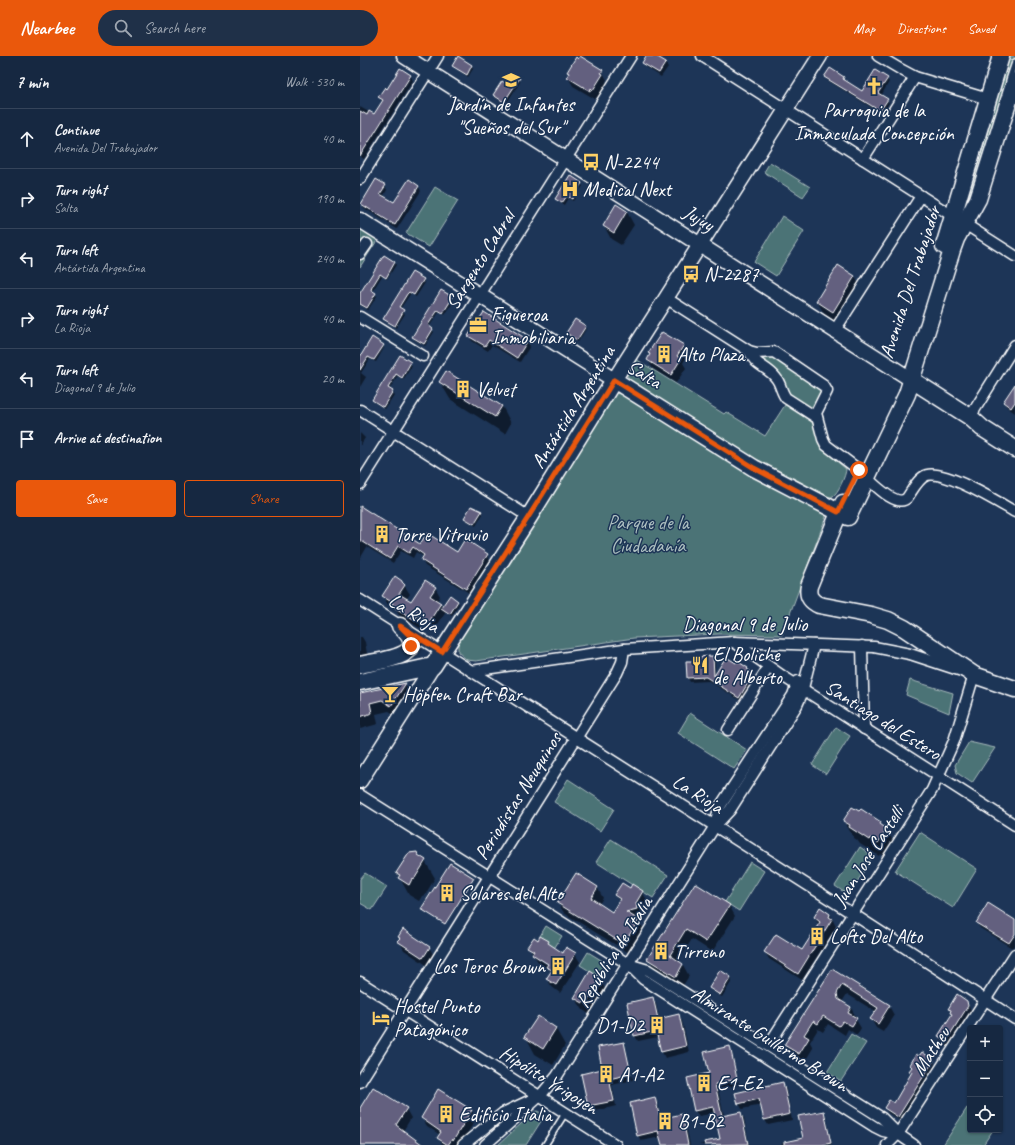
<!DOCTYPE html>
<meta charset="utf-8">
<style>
:root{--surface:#162841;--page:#1f3048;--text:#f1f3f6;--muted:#9ea6b1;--line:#35445a;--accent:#ea580c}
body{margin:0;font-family:Caveat,sans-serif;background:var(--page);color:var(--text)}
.controls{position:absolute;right:12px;bottom:12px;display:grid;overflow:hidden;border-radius:4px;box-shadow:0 1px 3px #0004}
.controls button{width:36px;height:36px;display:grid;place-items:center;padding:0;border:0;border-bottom:1px solid var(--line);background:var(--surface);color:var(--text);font:20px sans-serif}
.stop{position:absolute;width:12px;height:12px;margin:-9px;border:3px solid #ea580c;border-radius:50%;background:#fff}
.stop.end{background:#ea580c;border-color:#fff;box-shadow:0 1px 4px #0008}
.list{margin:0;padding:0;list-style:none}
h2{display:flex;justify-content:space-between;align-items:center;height:52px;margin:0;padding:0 16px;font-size:17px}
h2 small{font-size:13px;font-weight:400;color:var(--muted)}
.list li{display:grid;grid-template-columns:26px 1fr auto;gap:12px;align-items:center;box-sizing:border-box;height:60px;padding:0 16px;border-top:1px solid var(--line)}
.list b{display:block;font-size:15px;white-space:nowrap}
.list p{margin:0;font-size:13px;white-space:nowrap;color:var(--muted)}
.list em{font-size:13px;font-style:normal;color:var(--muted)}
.actions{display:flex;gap:8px;padding:12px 16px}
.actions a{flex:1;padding:9px 0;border:1px solid var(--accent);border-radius:4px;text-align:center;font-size:14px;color:var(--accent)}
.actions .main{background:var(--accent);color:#fff}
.icon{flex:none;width:22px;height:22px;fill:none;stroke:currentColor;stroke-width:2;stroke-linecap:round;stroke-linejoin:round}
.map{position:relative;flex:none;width:655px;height:1089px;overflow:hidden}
header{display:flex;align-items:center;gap:24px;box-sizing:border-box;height:56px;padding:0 20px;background:var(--accent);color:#fff}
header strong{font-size:19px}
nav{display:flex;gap:22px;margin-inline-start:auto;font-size:14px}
.search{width:280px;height:36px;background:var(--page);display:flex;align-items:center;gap:10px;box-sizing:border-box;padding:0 14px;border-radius:22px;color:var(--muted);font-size:15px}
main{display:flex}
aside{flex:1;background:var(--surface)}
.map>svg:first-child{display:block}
</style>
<header>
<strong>Nearbee</strong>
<div class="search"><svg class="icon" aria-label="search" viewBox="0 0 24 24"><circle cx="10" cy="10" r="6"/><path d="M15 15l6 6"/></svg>Search here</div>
<nav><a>Map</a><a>Directions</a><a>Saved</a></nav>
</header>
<main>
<aside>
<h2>7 min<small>Walk · 530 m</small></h2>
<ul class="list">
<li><svg class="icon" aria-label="ahead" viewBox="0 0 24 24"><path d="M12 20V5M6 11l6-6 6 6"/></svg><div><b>Continue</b><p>Avenida Del Trabajador</p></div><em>40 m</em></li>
<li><svg class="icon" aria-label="right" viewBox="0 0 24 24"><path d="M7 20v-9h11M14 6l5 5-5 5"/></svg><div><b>Turn right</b><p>Salta</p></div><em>190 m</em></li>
<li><svg class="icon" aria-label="left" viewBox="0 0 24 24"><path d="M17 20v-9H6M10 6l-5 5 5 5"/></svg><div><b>Turn left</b><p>Antártida Argentina</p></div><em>240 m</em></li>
<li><svg class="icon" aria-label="right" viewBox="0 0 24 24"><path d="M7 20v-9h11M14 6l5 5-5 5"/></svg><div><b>Turn right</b><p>La Rioja</p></div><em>40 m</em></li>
<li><svg class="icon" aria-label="left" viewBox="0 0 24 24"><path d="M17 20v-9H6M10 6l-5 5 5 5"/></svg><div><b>Turn left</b><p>Diagonal 9 de Julio</p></div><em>20 m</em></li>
<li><svg class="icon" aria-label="arrive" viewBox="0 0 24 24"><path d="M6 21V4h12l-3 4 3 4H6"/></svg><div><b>Arrive at destination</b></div></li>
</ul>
<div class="actions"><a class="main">Save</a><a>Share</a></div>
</aside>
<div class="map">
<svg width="655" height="1089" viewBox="0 0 655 1089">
<rect width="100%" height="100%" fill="#1d3557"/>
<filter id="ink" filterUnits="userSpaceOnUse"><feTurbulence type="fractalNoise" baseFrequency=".025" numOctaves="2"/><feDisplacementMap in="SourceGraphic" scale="8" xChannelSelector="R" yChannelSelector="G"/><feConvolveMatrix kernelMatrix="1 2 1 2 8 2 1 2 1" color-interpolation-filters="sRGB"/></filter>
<g filter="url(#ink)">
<!-- green -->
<g fill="#4c7376" stroke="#a6b9ba">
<path d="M650,0l5,1 -39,124 -11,25 -2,1 -1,-3 14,-33z"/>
<path d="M410,106l40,25 -7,10 -39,-25z"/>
<path d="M75,131l23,14 -29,46 -23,-14z"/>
<path d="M422,160l22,15 -28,45 -22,-14z"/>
<path d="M0,172l18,11 -18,28z"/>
<path d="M397,301h12l6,2 48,31 -11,21 -20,-11z"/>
<path d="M274,302l90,56 2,-2 39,24 20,-31 27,17 2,3 7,23 25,21c0,6 -8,24 -13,27 -2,1 -4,1 -6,1l-64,-33 -132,-83 -5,-7z"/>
<path d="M256,337l7,2 204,119 -45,121 -63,-1 -85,4 -158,23 -9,-1 -9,-8v-10l153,-245z"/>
<path d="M550,624l43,13 -4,20 -43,-18z"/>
<path d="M330,657l57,37 -13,19 -56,-36z"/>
<path d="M476,671l14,9 -24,38 -14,-9z"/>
<path d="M609,686l26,6 -23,35 -15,-10 -2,-8z"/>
<path d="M208,723l46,30 -14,22 -46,-29z"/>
<path d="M560,776l57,37 -24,39 -58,-37z"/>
<path d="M251,783l57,36 -15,23 -57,-36z"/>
<path d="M500,791l13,9 -21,34 -8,2 -9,-6z"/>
<path d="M390,806l14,9 -25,40 -14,-9z"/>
<path d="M5,817l22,14 -15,23 -12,-7v-24z"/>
<path d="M186,870l16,10 -9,14 -13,-14z"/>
<path d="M228,896l18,11 1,6 -12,21 4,-13 -19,-12z"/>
<path d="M286,918l231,146 -1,2 -231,-144z"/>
<path d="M491,978l15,9 -25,38 -14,-9z"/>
<path d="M607,1052l3,1v21h23l-10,15h-40z"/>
<path d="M177,1055l8,4 -19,30h-28l36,-33z"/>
</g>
<!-- shadow -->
<g fill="#0007" fill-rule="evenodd">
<path d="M288,0h7l10,7 3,4 -7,10 -15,-10 -3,-4z"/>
<path d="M98,2l14,8 1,3 -5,8 -13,-9 -2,-2z"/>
<path d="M470,14l32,22 25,-13 2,3 -8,14 6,4 2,3 -7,11 -55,-34 -1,-3z"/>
<path d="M242,15l5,9 -1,1 1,3 -9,14 -1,-1 -2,2 -22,-13 -5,-9 2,-3 -2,-2z"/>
<path d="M51,20l2,5 -49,78 -4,-2v-50l14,8 8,-13 -2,-5 7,-7z"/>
<path d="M159,23l1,3 -14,22 -10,-6 -2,-2z"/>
<path d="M49,125l10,6 2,4 -24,38 -33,-21 -2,-4 23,-18 2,4 -4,7 11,7z"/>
<path d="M221,128l2,2 -10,15 -5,-3 -4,7 -6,-4 -1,-2z"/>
<path d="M257,150l10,6 7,13 -13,20 -10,-6 -7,-13z"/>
<path d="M24,200l11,7 1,2 -9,14 -5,-3 -10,16 5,4 -9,14 -8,-5v-10z"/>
<path d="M479,211l16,10 7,13 -22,34 -16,-10 -7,-13z"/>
<path d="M53,218l10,6 2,3 -9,14 -5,-4 -11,16 5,5 -9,14 -10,-7 -2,-2z"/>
<path d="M82,236l10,6 2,3 -9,14 -5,-4 -11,16 5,5 -9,14 -10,-6 -2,-3z"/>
<path d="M225,270l1,3 -8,13 -10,-7 -1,-2z"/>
<path d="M109,280l58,5 3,5 -10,16 -28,-17 -4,6 -16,-10z"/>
<path d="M23,290l1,2 -8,14 -6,-3 -9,14 5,4 -6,10v-29z"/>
<path d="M323,290l5,9 -5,8 3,5 -10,15 -23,-14 -5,-9 3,-5 -2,-2z"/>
<path d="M40,300l10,7 2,3 -9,14 -5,-4 -9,14 5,5 -9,14 -11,-7 -1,-2z"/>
<path d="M80,326l62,24 9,17 -6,11 -55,-35z"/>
<path d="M655,330v27l-7,-5 -4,-5z"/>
<path d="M0,377l5,5 -5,8z"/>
<path d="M112,451l10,5 1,2 -7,12 -10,-6 -1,-2z"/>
<path d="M0,452l60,37 37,8 30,2 3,5 -21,33 -44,-27 -3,-6 2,-3 -8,-5 -3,6 -12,-7 -8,12 -26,-16 -7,12z"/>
<path d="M42,526l8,12 -4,6 5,3 24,-16 5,9 -3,6 3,2 3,4 15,-7 1,3 -7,12 -6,-4 -12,18 -11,-6 -3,4 -21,-13 -3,-5 -8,-5 -5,-9z"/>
<path d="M0,581h2l3,5 2,12 -7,1z"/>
<path d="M353,602l2,4v13l21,-11 11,4 6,9v5l-12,19 -32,-20 -19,1 -2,-4 7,-16z"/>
<path d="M45,628l6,10 -14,22 -8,-5 -13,3 2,10 -18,5v-35z"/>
<path d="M484,765l36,2 2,4 4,2 10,17 -8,13 -8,-5 -1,2 -19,-12 -3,-4 -3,-2z"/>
<path d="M58,800l7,5 10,17 -10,17 -3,1 -3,5 -10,-6 -12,-22z"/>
<path d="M113,823l-28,45 -22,-14z"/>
<path d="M336,828l33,21 6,11 -23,36 -20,-13 -14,23 5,3 6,11 -7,11 -27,-17 -6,-11z"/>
<path d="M273,830l9,6 7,11 -8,11 2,5 -5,1 7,11 -16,22 -65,-40 -6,-10 39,-16 6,11 -4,6 14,9 7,-11 -5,-7 15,-6z"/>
<path d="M470,858l6,13 -34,53 -33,-21 -4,-7h37l17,-27 -4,-7z"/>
<path d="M655,865v23l-3,4 -32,-20 -3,-5z"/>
<path d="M39,881l30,10 5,9 -6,10 -24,-16 -5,-9 1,-2z"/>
<path d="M178,885l10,1 2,4 13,8h12l5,8 -20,31 -8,-6 -5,-8 4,-6 -2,-4 -11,-7 -9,-15zM177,900l16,10 -1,2 -15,-10z"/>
<path d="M473,914l56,36 5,9 -11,17 -7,-4 -5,-9 5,-7 -29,-18 -5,8 9,6 5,9 -1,1 6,10 -4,7 -9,-6 -3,6 -17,-11 -5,8 -5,-3 -8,13 3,6 -9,15 -14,-9 -5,-9z"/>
<path d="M360,916l11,6 1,3 -10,16 -11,-7 -1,-2z"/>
<path d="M238,921l8,13 -16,25 -7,-5 -8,-12z"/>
<path d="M292,942l4,6 3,16 20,-5 3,6 7,31 -24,6 -3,-6 -4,-15 -20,4 -3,-5z"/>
<path d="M606,945l5,9 1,6 -21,33 -7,-4 -5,-9 13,-20 -3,-7z"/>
<path d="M196,973l9,16 -12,20 -18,-11 -9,-17z"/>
<path d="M263,987l3,6 7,31 -21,5 4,21 -24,6 -3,-6 -7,-32 22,-5z"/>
<path d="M369,992l3,5 7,32 -21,4 6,27 16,-3 4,5 5,27h-50l22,-6 -6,-26 -16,3 -4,-5 15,-37z"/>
<path d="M573,1004l2,5 -34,56 -13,-8 -3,-5 9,-4 18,-31 -1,-2 1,-3 -1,-3z"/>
<path d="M422,1027l4,6 6,31 -24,5 -3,-5 -3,-15 -20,4 -3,-6z"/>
<path d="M79,1034l33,21 4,8 -16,26h-17l-5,-7 2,-3 -13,-9 -5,-8z"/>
<path d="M295,1043l3,5 3,16 20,-5 4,6 5,24h-27l-2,-8 -20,4 -3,-6z"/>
<path d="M46,1053l5,9 -8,13 18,14h-61v-35z"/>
<path d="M463,1056l3,4 6,29h-50v-2l22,-5z"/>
</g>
<!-- building -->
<g fill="#64607f" stroke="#fff">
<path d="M98,0l14,9 -5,10 -15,-9z"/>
<path d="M220,0l23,14 -2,3 2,1 -10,16 -2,-2 -1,3 -23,-14 2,-4 -2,-1 9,-15 2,2z"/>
<path d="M286,0h10l10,6 -7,11 -17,-10z"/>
<path d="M40,12l11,7 -51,81v-45l7,4 2,-4 5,3 9,-14 -5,-3 7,-10 2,2z"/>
<path d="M470,12l14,9 -1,2 19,12 13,-21 13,8 -10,15 10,6 -8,12 -56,-34z"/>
<path d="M154,18l6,4 -16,24 -11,-7 9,-14 5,3z"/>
<path d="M210,119l12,8 -10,16 -5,-3 -5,7 -7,-4z"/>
<path d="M16,123l10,6 -6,9 14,8 15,-23 10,7 -24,39 -34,-21z"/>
<path d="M256,148l11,7 -13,22 -11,-7z"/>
<path d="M24,199l11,7 -9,16 -6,-4 -8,13 -1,3 5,3 -9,15 -7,-4v-11z"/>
<path d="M478,209l17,11 -22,36 -17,-11z"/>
<path d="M52,216l12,7 -10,16 -5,-3 -2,2 -8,13 5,3 -9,16 -12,-7z"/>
<path d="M81,234l12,7 -10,16 -5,-3 -10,15 5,4 -9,15 -12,-7z"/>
<path d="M124,256l44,28 -11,18 -28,-18 -4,6 -17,-10z"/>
<path d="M215,263l11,7 -9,14 -11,-7z"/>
<path d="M302,276l22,13 -7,11 4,3 -10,16 -24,-15 3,-6 -2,-1z"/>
<path d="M12,281l12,8 -10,15 -6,-3 -8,13v-13z"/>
<path d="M40,299l11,7 -9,16 -6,-4 -8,14 5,3 -10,16 -11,-7z"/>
<path d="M86,315l56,35 -7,11 -56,-35z"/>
<path d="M655,328v18l-4,6 -8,-6z"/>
<path d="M0,450l60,38 7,-11 30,19 8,-13 23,15 -22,35 -45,-29 3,-5 -11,-8 -4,6 -11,-7 -8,13 -30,-19z"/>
<path d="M111,450l11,5 -8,13 -10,-6z"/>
<path d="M35,520l7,5v1l3,3 -6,9 12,7 14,-21 11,7 -6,9 11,7 -12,19 -11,-7 -3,5 -23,-14 1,-3 -11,-7z"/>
<path d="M90,539l8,6 -8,13 -9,-6z"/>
<path d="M353,600l1,20 12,-19 10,6 1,-2 11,7 -1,1 4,3v6l-12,20 -33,-21 -19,1 -1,-17h8v-4z"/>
<path d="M46,627l-15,23 -9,-6 -12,3 2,10 -12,4v-24z"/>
<path d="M492,751l7,4 2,-2 20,13 -1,2 7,5 -9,14 -8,-5 -1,2 -20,-13 1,-2 -7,-4z"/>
<path d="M57,796l1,3 8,5 -11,18 -3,1 -3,6 -11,-7 2,-3 -4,-2 13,-20z"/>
<path d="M90,807l24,15 -29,46 -24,-15z"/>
<path d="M216,817l22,14 -7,11 21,14 8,-13 -6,-4 8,-12 8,5 2,-4 11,7 -7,12 1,6 -11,3 13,8 -15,23 -4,-1 -63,-39z"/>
<path d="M335,827l35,22 -24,37 -20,-13 -16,26 13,9 -7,13 -29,-18z"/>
<path d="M628,847l27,17v14l-6,9 -33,-20z"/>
<path d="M460,851l10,7 -1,3 3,2 -34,55 -34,-22 12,-18 26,16 18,-28 -6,-5z"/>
<path d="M43,873l27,18 -7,11 -26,-17 3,-3 -2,-1z"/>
<path d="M180,880l9,5 -1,2 15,10 3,-6 10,6 -20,32 -10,-6 6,-9 -6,-3 2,-3 -16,-10 2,-3 -7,-4 7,-10 4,3z"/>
<path d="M472,913l58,36 -12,19 -8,-5 8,-11 -36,-23 -5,8 1,6 13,8 -3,6 9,5 -5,8 -9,-5 -4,5 -16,-10 -5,8 -5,-3 -9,14 5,3 -10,16 -15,-9z"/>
<path d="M360,914l11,7 -11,18 -11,-7z"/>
<path d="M230,915l9,6v3l-6,14 -5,6 -5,3 -9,-5z"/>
<path d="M597,938l10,7 1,5 -22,35 -8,-5 14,-22 -2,-1 1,-3 -3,-1z"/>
<path d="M293,941l5,22 21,-5 7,32 -25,6 -5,-21 -22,5 -7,-33z"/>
<path d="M178,960l18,12 -13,21 -19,-12z"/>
<path d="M264,986l7,32 -22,5 5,22 -26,5 -7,-32 21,-5 -4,-22z"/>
<path d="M370,990l7,33 -22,5 7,32 19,-4 7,32 -43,1 -1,-3 16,-3 -7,-32 -19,4 -7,-33 22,-5 -5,-21z"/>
<path d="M562,996l12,8 -36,57 -14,-9 5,-8 5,3 18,-31 -3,-1 3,-4 -2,-2 6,-11 3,2z"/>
<path d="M423,1026l7,32 -26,6 -5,-21 -21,5 -3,-11z"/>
<path d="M13,1031l34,21 -11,17 27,20h-63v-37z"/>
<path d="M78,1033l34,21 -19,31 -1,-2 -4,6 -11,-7 4,-6 -20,-14z"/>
<path d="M295,1041l5,22 22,-5 6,31h-26l-4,-14 -21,5 -7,-33z"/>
<path d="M464,1055l7,32 -9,2h-38v-3l19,-4 -5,-22z"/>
</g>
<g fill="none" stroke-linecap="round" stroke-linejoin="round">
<!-- lane casing -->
<g stroke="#fff" stroke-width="8">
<g id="lane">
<path d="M649,24l6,-18"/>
<path d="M185,1089l21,-33"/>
</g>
</g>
<!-- street casing -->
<g stroke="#fff" stroke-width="13">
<g id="street">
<path d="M342,0l313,200"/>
<path d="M518,0l22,13 15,8 73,22"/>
<path d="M503,103l52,-82"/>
<path d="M0,123l78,-123"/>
<path d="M0,198l7,-10"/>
<path d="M306,242l83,53 8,2 17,-1 50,34 3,5 -11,22 7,26 3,6 33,25"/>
<path d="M0,261l63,39"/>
<path d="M475,274l86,-134"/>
<path d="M389,295c7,16 18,15 27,27 5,6 5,14 10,20l31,20"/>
<path d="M0,354l169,107"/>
<path d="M610,361l45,-72"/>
<path d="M507,422c8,7 30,30 40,20 5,-7 11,-20 20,-23 19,-5 71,27 88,37"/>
<path d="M0,428l271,-428"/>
<path d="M0,544l493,314 162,105"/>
<path d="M374,586l50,35 231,148"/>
<path d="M502,590l2,83"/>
<path d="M111,615l153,-22 110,-7 140,5 36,7 64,21 -20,66 -22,49 -164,256"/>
<path d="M368,674l40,-62"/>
<path d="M0,739l268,169 15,15 232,148 8,4 15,3"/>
<path d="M355,770l4,-18 74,-113 5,-14"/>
<path d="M268,908l20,6 234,148 16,16 16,11"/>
<path d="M0,926l256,163"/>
<path d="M0,1026l257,-409 5,-11 2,-13"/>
<path d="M103,1089l40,-32 30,-14"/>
<path d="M125,1089l55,-49 17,-20 158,-250 15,-16 67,-105 4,-9 13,-51"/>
<path d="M527,1089l11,-11 117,-180"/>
</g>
</g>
<!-- secondary casing -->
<g stroke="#fff" stroke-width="17">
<g id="secondary">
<path d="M44,0l508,324"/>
<path d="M0,164l254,160 206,-324"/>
<path d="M0,725l73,-115"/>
</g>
</g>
<!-- primary casing -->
<g stroke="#fff" stroke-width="19">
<g id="primary">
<path d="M584,190l57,-190"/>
<path d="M552,324l58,37 12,11 33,21"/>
<path d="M483,447l-34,83c-2,9 1,15 10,19l52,10 17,5 16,8 70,47 41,14"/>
<path d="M0,609c20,-5 75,-8 40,-39"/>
<path d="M0,626l73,-16 96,-149 85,-137 140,88 94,49 59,-123 45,-144 4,-11 22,-40 37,-118"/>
</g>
</g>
<!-- lane -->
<use href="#lane" stroke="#1d3557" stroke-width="5"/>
<!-- street -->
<use href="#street" stroke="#1d3557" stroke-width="10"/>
<!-- secondary -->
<use href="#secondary" stroke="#1d3557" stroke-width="14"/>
<!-- primary -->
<use href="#primary" stroke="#1d3557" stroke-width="16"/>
</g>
</g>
<g fill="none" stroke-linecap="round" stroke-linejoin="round" filter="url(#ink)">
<!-- route -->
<path stroke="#ea580c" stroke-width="5" d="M51,590l-1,-10 -10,-10 42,26 87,-136 85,-136 140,88 84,44 21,-42"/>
</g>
<!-- icons -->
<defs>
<g id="school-bare" transform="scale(1.38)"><path d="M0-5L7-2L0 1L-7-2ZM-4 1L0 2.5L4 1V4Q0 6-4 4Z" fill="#ffd166" stroke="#1d3557" stroke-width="2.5" paint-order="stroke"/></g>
<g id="church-bare" transform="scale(1.38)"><path d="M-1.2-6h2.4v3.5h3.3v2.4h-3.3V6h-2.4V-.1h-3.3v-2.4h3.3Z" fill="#ffd166" stroke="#1d3557" stroke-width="2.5" paint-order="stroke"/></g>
<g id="bus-bare" transform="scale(1.38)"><path d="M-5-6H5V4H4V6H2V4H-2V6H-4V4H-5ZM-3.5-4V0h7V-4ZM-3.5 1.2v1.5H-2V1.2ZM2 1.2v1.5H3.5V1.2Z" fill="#ffd166" stroke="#1d3557" stroke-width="2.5" paint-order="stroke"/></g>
<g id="hospital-bare" transform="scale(1.38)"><path d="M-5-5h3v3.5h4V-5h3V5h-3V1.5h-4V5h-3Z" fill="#ffd166" stroke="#1d3557" stroke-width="2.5" paint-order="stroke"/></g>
<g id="office-bare" transform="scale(1.38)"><path d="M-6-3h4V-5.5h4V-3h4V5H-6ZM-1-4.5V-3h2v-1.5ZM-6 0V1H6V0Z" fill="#ffd166" stroke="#1d3557" stroke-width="2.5" paint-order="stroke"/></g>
<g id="building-bare" transform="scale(1.38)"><path d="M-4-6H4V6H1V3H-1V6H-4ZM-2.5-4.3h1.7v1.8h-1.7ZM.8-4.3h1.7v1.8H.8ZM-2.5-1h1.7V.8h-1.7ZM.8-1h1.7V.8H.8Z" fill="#ffd166" stroke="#1d3557" stroke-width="2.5" paint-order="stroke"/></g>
<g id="restaurant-bare" transform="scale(1.38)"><path d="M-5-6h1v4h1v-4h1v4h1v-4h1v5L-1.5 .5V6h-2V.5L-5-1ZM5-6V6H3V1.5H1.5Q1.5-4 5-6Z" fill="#ffd166" stroke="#1d3557" stroke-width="2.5" paint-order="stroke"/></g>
<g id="bar-bare" transform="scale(1.38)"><path d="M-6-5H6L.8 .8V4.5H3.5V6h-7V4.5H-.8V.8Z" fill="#ffd166" stroke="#1d3557" stroke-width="2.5" paint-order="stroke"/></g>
<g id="hotel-bare" transform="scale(1.38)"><path d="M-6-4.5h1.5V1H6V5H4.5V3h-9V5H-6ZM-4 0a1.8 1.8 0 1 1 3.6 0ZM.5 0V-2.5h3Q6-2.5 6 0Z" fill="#ffd166" stroke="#1d3557" stroke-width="2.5" paint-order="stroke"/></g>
</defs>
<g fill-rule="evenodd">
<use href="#school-bare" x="151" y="24"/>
<use href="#church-bare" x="514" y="30"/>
<use href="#bus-bare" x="231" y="106"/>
<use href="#hospital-bare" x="210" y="133"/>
<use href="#bus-bare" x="331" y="218"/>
<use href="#office-bare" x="118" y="269"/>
<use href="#building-bare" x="304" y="298"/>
<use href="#building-bare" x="103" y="333"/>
<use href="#building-bare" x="22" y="478"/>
<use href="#restaurant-bare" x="340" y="609"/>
<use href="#bar-bare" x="30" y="638"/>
<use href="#building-bare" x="87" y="837"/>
<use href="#building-bare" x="457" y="880"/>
<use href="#building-bare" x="301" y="895"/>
<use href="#building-bare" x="198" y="910"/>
<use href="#hotel-bare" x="21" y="962"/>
<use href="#building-bare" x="297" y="969"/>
<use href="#building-bare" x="246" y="1018"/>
<use href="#building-bare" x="344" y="1027"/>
<use href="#building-bare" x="86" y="1058"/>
<use href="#building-bare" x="305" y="1065"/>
</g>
<g text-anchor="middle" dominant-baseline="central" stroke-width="3" stroke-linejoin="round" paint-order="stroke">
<!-- poi labels -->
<g font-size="20" fill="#fff" stroke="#1d3557" text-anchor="start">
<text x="151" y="48" text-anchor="middle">Jardín de Infantes<tspan x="151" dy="23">"Sueños del Sur"</tspan></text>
<text x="514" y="54" text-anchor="middle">Parroquia de la<tspan x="514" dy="23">Inmaculada Concepción</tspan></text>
<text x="244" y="106">N-2244</text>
<text x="223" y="133">Medical Next</text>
<text x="344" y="218">N-2287</text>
<text x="131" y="258">Figueroa<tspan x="131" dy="23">Inmobiliaria</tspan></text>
<text x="317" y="298">Alto Plaza</text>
<text x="116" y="333">Velvet</text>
<text x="35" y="478">Torre Vitruvio</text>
<text x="353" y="598">El Boliche<tspan x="353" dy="23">de Alberto</tspan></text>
<text x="43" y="638">Höpfen Craft Bar</text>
<text x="100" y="837">Solares del Alto</text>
<text x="470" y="880">Lofts Del Alto</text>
<text x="314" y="895">Tirreno</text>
<text x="185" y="910" text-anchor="end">Los Teros Brown</text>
<text x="34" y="950">Hostel Punto<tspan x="34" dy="23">Patagónico</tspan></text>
<text x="284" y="969" text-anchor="end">D1-D2</text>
<text x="259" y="1018">A1-A2</text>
<text x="357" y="1027">E1-E2</text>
<text x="99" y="1058">Edificio Italia</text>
<text x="318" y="1065">B1-B2</text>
</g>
<!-- street labels -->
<g font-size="20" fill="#fff" stroke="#1d3557">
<text transform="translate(339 162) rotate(32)">Jujuy</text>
<text transform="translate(120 204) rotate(-58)">Sargento Cabral</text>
<text transform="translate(550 226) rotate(-72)">Avenida Del Trabajador</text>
<text transform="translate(284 318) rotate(32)">Salta</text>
<text transform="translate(213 351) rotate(-58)">Antártida Argentina</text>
<text transform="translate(54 557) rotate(32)">La Rioja</text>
<text x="385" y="568">Diagonal 9 de Julio</text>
<text transform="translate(523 664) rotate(32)">Santiago del Estero</text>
<text transform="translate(338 738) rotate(32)">La Rioja</text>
<text transform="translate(158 740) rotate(-58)">Periodistas Neuquinos</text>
<text transform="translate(508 800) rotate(-57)">Juan José Castelli</text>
<text transform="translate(254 896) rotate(-58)">República de Italia</text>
<text transform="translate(410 983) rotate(32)">Almirante Guillermo Brown</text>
<text transform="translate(571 995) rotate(-57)">Matheu</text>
<text transform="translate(189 1024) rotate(32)">Hipólito Yrigoyen</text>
</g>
<!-- park labels -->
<g font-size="20" fill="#aec0c1" stroke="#1d3557">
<text x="288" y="466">Parque de la<tspan x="288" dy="23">Ciudadanía</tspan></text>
</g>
</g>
</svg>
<div class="controls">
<button>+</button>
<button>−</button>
<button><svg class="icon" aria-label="locate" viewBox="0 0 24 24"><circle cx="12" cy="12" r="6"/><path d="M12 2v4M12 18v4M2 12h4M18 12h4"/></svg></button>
</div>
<div class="stop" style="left:499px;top:414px"></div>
<div class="stop end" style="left:51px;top:590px"></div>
</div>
</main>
